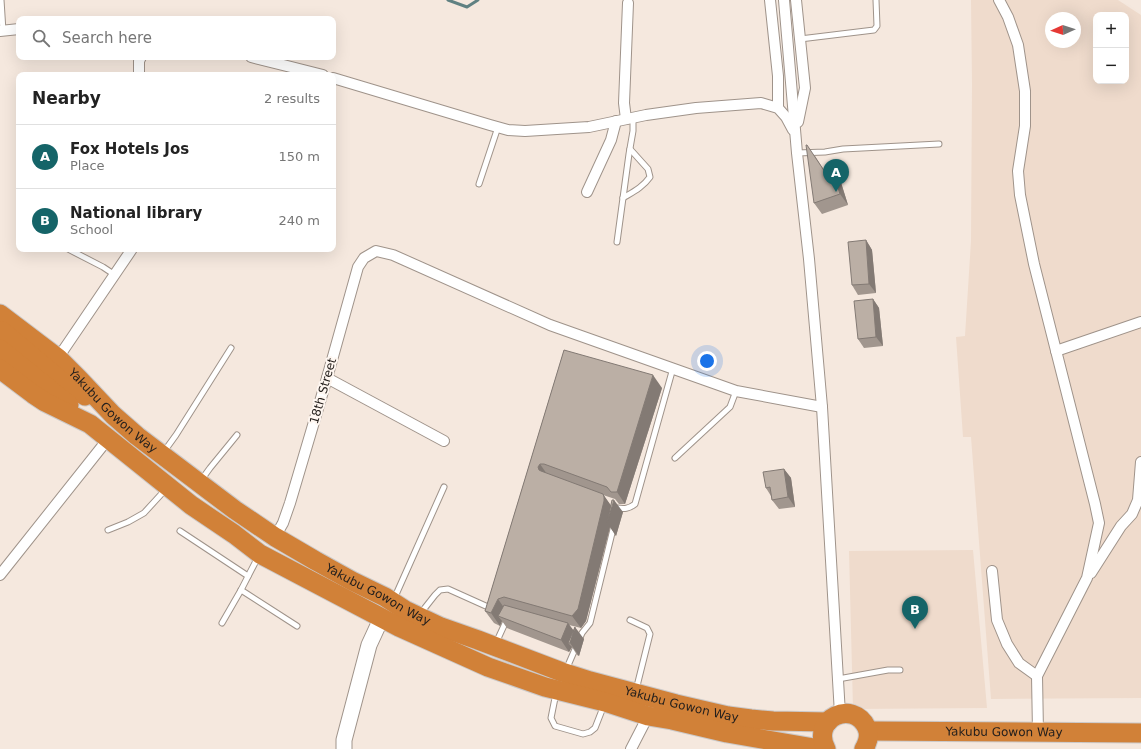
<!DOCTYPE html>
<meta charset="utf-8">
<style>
:root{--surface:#fff;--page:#f6f6f6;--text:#222;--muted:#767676;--line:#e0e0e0;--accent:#156468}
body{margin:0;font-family:"DejaVu Sans",sans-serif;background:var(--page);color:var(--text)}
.controls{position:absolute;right:12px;top:12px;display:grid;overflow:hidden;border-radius:8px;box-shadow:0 4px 16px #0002}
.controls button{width:36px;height:36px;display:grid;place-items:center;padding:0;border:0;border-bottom:1px solid var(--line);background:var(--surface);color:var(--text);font:20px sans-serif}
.compass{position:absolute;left:1045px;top:12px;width:36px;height:36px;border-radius:50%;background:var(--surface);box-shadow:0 4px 16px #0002;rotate:267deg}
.you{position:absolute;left:707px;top:361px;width:14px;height:14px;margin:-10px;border:3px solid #fff;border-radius:50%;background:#1a73e8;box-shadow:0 0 0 6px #1a73e833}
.badge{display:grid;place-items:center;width:26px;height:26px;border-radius:50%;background:var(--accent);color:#fff;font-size:13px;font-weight:700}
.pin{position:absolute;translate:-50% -33px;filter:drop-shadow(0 1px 2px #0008)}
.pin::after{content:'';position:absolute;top:21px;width:14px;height:12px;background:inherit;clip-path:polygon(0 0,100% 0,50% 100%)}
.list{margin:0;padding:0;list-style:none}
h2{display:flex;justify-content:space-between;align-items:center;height:52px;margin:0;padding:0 16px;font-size:17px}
h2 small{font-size:13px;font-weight:400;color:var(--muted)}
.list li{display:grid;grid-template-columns:26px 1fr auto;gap:12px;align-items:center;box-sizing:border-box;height:64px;padding:0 16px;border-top:1px solid var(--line)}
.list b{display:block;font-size:15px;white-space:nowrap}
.list p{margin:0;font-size:13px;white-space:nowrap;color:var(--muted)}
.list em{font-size:13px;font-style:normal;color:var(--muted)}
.icon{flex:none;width:22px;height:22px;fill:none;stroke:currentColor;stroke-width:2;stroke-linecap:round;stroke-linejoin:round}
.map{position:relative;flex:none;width:1141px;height:749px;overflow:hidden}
.search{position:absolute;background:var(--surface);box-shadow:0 4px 16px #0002;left:16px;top:16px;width:320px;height:44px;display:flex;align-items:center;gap:10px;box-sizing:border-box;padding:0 14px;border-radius:8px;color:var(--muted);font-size:15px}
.panel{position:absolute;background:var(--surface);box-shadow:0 4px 16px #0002;left:16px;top:72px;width:320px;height:180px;border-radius:8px}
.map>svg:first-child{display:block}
</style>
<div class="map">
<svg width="1141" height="749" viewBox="0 0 1141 749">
<rect width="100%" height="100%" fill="#f5e8de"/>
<!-- built -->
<g fill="#efdbcc" fill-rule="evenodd">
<path d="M971,0h147l23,15v683l-150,1 -20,-262h-8l-7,-100 9,-1 6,-95 1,-157zM1096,15h30v66h-30zM1051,18h24v24h-24z"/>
<path d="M973,550l14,158 -134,1 -4,-158z"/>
</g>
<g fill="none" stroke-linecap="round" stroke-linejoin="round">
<!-- stream -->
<path stroke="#608182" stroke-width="3" d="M448,0l19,7 11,-7"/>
<!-- lane casing -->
<g stroke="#9f938a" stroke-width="7">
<g id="lane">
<path d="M1,0l2,31"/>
<path d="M800,39l74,-9 3,-4 -1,-26"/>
<path d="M797,153l28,-1 18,-3 96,-5"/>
<path d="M479,184l19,-57"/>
<path d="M623,198c10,-6 20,-11 27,-21l-2,-8 -18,-20"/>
<path d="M617,242l12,-88 4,-23v-13"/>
<path d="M68,249l35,18 12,8"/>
<path d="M163,453l13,-18 55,-87"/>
<path d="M675,458l55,-51 6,-16"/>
<path d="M202,479l8,-11 27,-33"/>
<path d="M617,508c7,1 12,1 18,-4l38,-136"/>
<path d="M108,530l20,-8 16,-9 22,-24"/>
<path d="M180,531l68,45"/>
<path d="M241,590l56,36"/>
<path d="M394,599l50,-112"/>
<path d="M420,614l15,-19 5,-5 8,-1 40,18"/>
<path d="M630,620l17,8 3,6 -14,56"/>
<path d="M222,623l19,-33 17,-33"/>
<path d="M496,643l11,-24"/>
<path d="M566,670l16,-37 8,-10 24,-98"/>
<path d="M838,679l50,-9h12"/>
<path d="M556,693l-5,25 4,8 28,8 7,-2 5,-4 9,-23"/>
</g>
</g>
<!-- street casing -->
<g stroke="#9f938a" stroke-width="12">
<g id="street">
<path d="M770,0l8,76v32"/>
<path d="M784,0l13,153 12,106 13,148 18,307"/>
<path d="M796,0l9,88 -7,34"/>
<path d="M999,0l9,17 10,28 7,46v35l-7,45 2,24 14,69 61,240 4,19 -12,55 -50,98 1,56"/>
<path d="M0,31l19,-2"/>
<path d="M251,57l72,18"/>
<path d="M139,75v-14l2,-4"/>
<path d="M333,78l157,47 18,5 17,1 64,-4 57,-12 50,-7 65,-5 17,5 8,9 7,13"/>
<path d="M626,119l-2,-16 4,-100"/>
<path d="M587,192l24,-52 5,-19"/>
<path d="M1056,351l85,-29"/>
<path d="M58,358l74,-109"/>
<path d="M327,378l117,63"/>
<path d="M275,537l8,-14 7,-20 37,-125 31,-111 6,-9 12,-7 17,4 157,70 186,66 86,16"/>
<path d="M992,571l5,49 10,24 12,19 18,13"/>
<path d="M1091,573l30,-47 11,-12 6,-14 3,-38"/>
<path d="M0,575l108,-136"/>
<path d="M631,749l17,-33"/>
</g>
</g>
<!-- secondary casing -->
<g stroke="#9f938a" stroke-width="17">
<path id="secondary" d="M344,749v-9l25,-95 12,-26"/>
</g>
<!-- highway casing -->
<g stroke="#cbc9c9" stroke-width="21">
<g id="highway">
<path id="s1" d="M0,314l58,44 21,21 34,36 24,21 98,74 40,27 41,24 36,20 33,16 20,13 36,17 37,13 84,32 28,9 86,23 52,12 23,3 22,2 55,1"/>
<path d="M2,331l61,51 22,14"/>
<path d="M0,349l69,56"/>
<path d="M0,369l33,25 12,8 45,22 101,81 43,29 26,20 139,73 89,40 57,20 60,15 43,14 24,4 55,13 93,16"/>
<path id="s2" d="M868,731l273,2"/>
<path d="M826,749c-16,-30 27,-51 41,-21 3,7 1,14 -3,21"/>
</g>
</g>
<!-- lane -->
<use href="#lane" stroke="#fff" stroke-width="5"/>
<!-- street -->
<use href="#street" stroke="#fff" stroke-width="10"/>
<!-- secondary -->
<use href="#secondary" stroke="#fff" stroke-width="15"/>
<!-- highway -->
<use href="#highway" stroke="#d18138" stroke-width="19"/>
</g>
<!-- wall -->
<g fill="#a1968e">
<path d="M815,156l12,19 3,-13 8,11 10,32 -26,9 -8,-11z"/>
<path d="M866,240l6,10 4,43 -18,2 -6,-10z"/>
<path d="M873,299l6,9 4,38 -19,2 -6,-9z"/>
<path d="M564,350l98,38 -37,116h-6l-4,-5 -12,-4 8,11 12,6 -7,24 -6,-9 -24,94 -5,7 -12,-3 4,6 11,8 -5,17 -2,-1 -5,-8 -3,5 -62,-24 -5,-7 -2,5 -6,-3 -9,-12z"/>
<path d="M784,469l7,9 4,29 -16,2 -7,-9 -1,-4 -5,-8z"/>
</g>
<!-- shaded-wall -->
<g fill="#837a74">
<path d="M830,162l8,11 10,32 -8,-11z"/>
<path d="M866,240l6,10 4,43 -7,-9z"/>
<path d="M873,299l6,9 4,38 -7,-9z"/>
<path d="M653,375l9,13 -37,116 -8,-12z"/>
<path d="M540,464l9,13 -10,-7 -1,-3z"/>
<path d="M784,469l7,9 4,29 -7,-10z"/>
<path d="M603,494l9,13 2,-7 9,12 -7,24 -6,-9 -24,94 -5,7 -9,-12z"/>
<path d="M498,599l9,13 -9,4 4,5 -2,5 -9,-13z"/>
<path d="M568,623l6,8 1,-4 9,12 -5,17 -9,-13h-2l4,4 -3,5 -8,-12z"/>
</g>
<!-- building -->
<g fill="#bbafa5" stroke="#837a74">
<path d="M806,145h1l20,30 3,-13 10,32 -26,9z"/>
<path d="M866,240l3,44 -17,1 -4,-43z"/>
<path d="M873,299l3,38 -18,2 -4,-38z"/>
<path d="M564,350l89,25 -36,117h-6l-4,-5 -63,-23h-4l-2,3 1,3 2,1 62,23 1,3v4l-26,108 -6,7 -68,-19 -6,2 -7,14 -6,-2z"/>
<path d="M784,469l4,28 -16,3 -2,-13 -4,1 -3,-16z"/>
<path d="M612,500h2l-7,23z"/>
<path d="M504,605l64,18 -7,17 -63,-24 5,-9z"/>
<path d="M575,627l-5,16h-2z"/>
</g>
<g text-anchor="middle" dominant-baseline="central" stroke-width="4" stroke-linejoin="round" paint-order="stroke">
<!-- street labels -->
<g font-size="12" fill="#25201d" stroke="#fef6f0">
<text transform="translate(323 391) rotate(-74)">18th Street</text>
<text stroke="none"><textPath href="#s1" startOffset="149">Yakubu Gowon Way</textPath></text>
<text stroke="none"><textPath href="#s1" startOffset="473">Yakubu Gowon Way</textPath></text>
<text stroke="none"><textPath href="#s1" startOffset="797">Yakubu Gowon Way</textPath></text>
<text stroke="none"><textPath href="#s2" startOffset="136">Yakubu Gowon Way</textPath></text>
</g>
</g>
</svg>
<div class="controls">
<button>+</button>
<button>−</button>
</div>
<svg class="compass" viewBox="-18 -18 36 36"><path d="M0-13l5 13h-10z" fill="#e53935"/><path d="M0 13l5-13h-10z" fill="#767676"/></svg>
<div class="you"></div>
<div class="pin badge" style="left:836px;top:192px">A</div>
<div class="pin badge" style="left:915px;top:629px">B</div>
<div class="search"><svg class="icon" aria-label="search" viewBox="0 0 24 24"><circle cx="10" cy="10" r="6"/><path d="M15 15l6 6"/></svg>Search here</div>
<section class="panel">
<h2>Nearby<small>2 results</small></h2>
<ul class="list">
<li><span class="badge">A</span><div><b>Fox Hotels Jos</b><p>Place</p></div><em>150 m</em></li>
<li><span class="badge">B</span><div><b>National library</b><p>School</p></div><em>240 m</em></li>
</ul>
</section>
</div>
